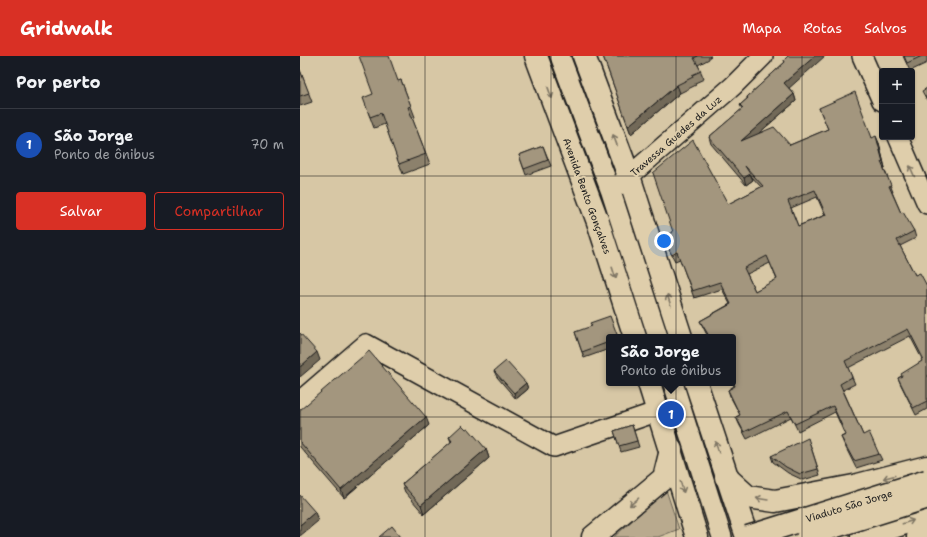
<!DOCTYPE html>
<html lang="pt">
<meta charset="utf-8">
<style>
:root{--surface:#171b24;--page:#242831;--text:#f1f3f6;--muted:#9ea1a6;--line:#363941;--accent:#d93025}
body{margin:0;font-family:"Shantell Sans",sans-serif;background:var(--page);color:var(--text)}
.controls{position:absolute;right:12px;top:12px;display:grid;overflow:hidden;border-radius:4px;box-shadow:0 1px 3px #0004}
.controls button{width:36px;height:36px;display:grid;place-items:center;padding:0;border:0;border-bottom:1px solid var(--line);background:var(--surface);color:var(--text);font:20px sans-serif}
.you{position:absolute;left:364px;top:185px;width:14px;height:14px;margin:-10px;border:3px solid #fff;border-radius:50%;background:#1a73e8;box-shadow:0 0 0 6px #1a73e833}
.badge{display:grid;place-items:center;width:26px;height:26px;border-radius:50%;background:var(--accent);color:#fff;font-size:13px;font-weight:700}
.pin{position:absolute;translate:-50% -50%;border:2px solid #fff;box-shadow:0 1px 4px #0006}
.popup{position:absolute;left:306px;top:278px;width:130px;height:52px;box-sizing:border-box;display:grid;place-content:center;border-radius:4px;background:var(--surface);filter:drop-shadow(0 1px 3px #0005);font-size:13px;white-space:nowrap;color:var(--muted)}
.popup b{font-size:15px;color:var(--text)}
.popup::after{content:'';position:absolute;left:50%;top:100%;margin-left:-8px;border:8px solid transparent;border-top-color:var(--surface)}
.list{margin:0;padding:0;list-style:none}
h2{display:flex;justify-content:space-between;align-items:center;height:52px;margin:0;padding:0 16px;font-size:17px}
h2 small{font-size:13px;font-weight:400;color:var(--muted)}
.list li{display:grid;grid-template-columns:26px 1fr auto;gap:12px;align-items:center;box-sizing:border-box;height:72px;padding:0 16px;border-top:1px solid var(--line)}
.list b{display:block;font-size:15px;white-space:nowrap}
.list p{margin:0;font-size:13px;white-space:nowrap;color:var(--muted)}
.list em{font-size:13px;font-style:normal;color:var(--muted)}
.actions{display:flex;gap:8px;padding:12px 16px}
.actions a{flex:1;padding:9px 0;border:1px solid var(--accent);border-radius:4px;text-align:center;font-size:14px;color:var(--accent)}
.actions .main{background:var(--accent);color:#fff}
.map{position:relative;flex:none;width:627px;height:481px;overflow:hidden}
header{display:flex;align-items:center;gap:24px;box-sizing:border-box;height:56px;padding:0 20px;background:var(--accent);color:#fff}
header strong{font-size:19px}
nav{display:flex;gap:22px;margin-inline-start:auto;font-size:14px}
main{display:flex}
aside{flex:1;background:var(--surface)}
.map>svg:first-child{display:block}
</style>
<header>
<strong>Gridwalk</strong>
<nav><a>Mapa</a><a>Rotas</a><a>Salvos</a></nav>
</header>
<main>
<aside>
<h2>Por perto<small></small></h2>
<ul class="list">
<li><span class="badge" style="background:#1a4fb4">1</span><div><b>São Jorge</b><p>Ponto de ônibus</p></div><em>70 m</em></li>
</ul>
<div class="actions"><a class="main">Salvar</a><a>Compartilhar</a></div>
</aside>
<div class="map">
<svg width="627" height="481" viewBox="0 0 627 481">
<rect width="100%" height="100%" fill="#d7c7a5"/>
<filter id="ink" filterUnits="userSpaceOnUse"><feTurbulence type="fractalNoise" baseFrequency=".025" numOctaves="2"/><feDisplacementMap in="SourceGraphic" scale="8" xChannelSelector="R" yChannelSelector="G"/><feConvolveMatrix kernelMatrix="1 2 1 2 8 2 1 2 1" color-interpolation-filters="sRGB"/></filter>
<g filter="url(#ink)">
<!-- green -->
<path fill="#b9aa8e" stroke="#6a6355" d="M366,434l13,39 -21,8h-44z"/>
<g fill="none" stroke-linecap="round" stroke-linejoin="round">
<!-- minor casing -->
<g stroke="#1c1c1c" stroke-width="22">
<g id="minor">
<path d="M260,0l51,136 47,145"/>
<path d="M562,0l20,45"/>
<path d="M598,81l29,67"/>
<path d="M319,129l114,-99 30,-30"/>
<path d="M373,327l49,154"/>
<path d="M0,345l66,-57 188,103 105,-36"/>
</g>
</g>
<!-- major casing -->
<g stroke="#1c1c1c" stroke-width="25">
<g id="major">
<path d="M236,0l62,166 37,115"/>
<path d="M284,0l45,120 52,161"/>
<path d="M349,327l48,154"/>
<path d="M396,327l51,154"/>
<path d="M426,421l22,20 27,4 79,-15 73,-19"/>
<path d="M293,481l71,-59 7,-28"/>
<path d="M562,481l65,-21"/>
<path d="M618,481l9,-3"/>
</g>
</g>
<!-- minor -->
<use href="#minor" stroke="#dfceab" stroke-width="19"/>
<!-- major -->
<use href="#major" stroke="#dfceab" stroke-width="22"/>
<!-- minor-bridge casing -->
<g stroke="#1c1c1c" stroke-width="22" stroke-linecap="butt">
<path id="minor-bridge" d="M506,481l121,-38"/>
</g>
<!-- major-bridge casing -->
<g stroke="#1c1c1c" stroke-width="25" stroke-linecap="butt">
<path id="major-bridge" d="M448,481l179,-56"/>
</g>
<!-- minor-bridge -->
<use href="#minor-bridge" stroke="#dfceab" stroke-width="19"/>
<!-- major-bridge -->
<use href="#major-bridge" stroke="#dfceab" stroke-width="22"/>
</g>
<!-- wall -->
<g fill="#8c816c" stroke="#1c1c1c" fill-rule="evenodd">
<path d="M303,0h108l-2,1v2l-11,6 6,14 -9,4 1,2 -16,8 -49,41z"/>
<path d="M488,0l1,32 5,6 2,7 -36,31 30,13 38,-16 -9,-21 53,30 7,5 6,25 -1,1 9,23h-1l9,21 13,18 2,7 -16,8 15,29 12,11v123l-11,6 -15,-30 -3,-7 4,-2 20,-15v-2l-12,-23 -62,32 7,16 -12,6 20,45 16,19 3,6 -26,8 -12,-24 -3,-7 4,-2 -10,-23 -37,19 -7,-14 -44,22 -8,-15 -3,-7 4,-2 -10,-19 -2,-6 6,-4 -1,-3v-46h-25l-8,-16 30,-17 -8,-15 -28,9 -14,-39 -5,2 -9,-17 -3,-6 98,-51 -10,-11 2,4 -7,5 -35,-41 -2,-7 33,-28 -2,-4 7,-6v-2l38,-35 -1,-2zM517,141l8,18 -27,11 -7,-18zM470,207l7,17 -22,11 -8,-17z"/>
<path d="M603,0h24v7l-17,8z"/>
<path d="M0,14l12,32 -12,4z"/>
<path d="M101,24l14,37 -3,1 18,46 -27,10 -18,-50 -11,4 -7,-19 6,-15z"/>
<path d="M243,90l8,20 -25,9 -7,-20z"/>
<path d="M275,276l34,5v12l-25,9z"/>
<path d="M194,315l32,12 2,6 -12,10 -19,-22z"/>
<path d="M0,354l129,15 -85,73 -44,-51z"/>
<path d="M332,369l7,22 -18,5 -7,-21z"/>
<path d="M166,373l20,20 3,9 -65,56 -19,-22 -3,-8 49,-42 -2,-5z"/>
<path d="M510,388l10,31 -17,5 -15,-7 -15,-11 -2,-6z"/>
</g>
<!-- shaded-wall -->
<g fill="#726958" stroke="#1c1c1c">
<path d="M515,0h10l-38,34 -3,-7z"/>
<path d="M377,29l3,8 -49,41 -3,-8z"/>
<path d="M494,38l2,7 -53,46 -2,-6z"/>
<path d="M576,80l3,7 6,25 -2,-6z"/>
<path d="M450,118l3,6 -7,5 -2,-7z"/>
<path d="M17,296l3,8 -20,17v-10z"/>
<path d="M226,327l2,6 -12,10 -2,-6z"/>
<path d="M126,361l3,8 -85,73 -3,-8z"/>
<path d="M186,393l3,9 -65,56 -3,-9z"/>
<path d="M15,456l3,9 -18,15v-11z"/>
</g>
<!-- building -->
<g fill="#a3967e" stroke="#1c1c1c" fill-rule="evenodd">
<path d="M59,0h30l9,25 3,-1 10,26 -3,1 18,47 -27,10 -18,-51 -11,4 -7,-19 10,-4z"/>
<path d="M303,0h95l-4,2 7,13 -9,4 1,2 -16,8 -49,41z"/>
<path d="M488,0h27l-31,27 10,11 -53,47 33,-14 16,18 38,-16 -9,-21 36,-16 17,46 4,-2 7,26h-2l10,23 -2,1 12,27 2,-1 11,19 -17,9 18,35 5,-2 7,13v115l-14,7 -15,-30 4,-2 -1,-2 21,-13 -1,-2 2,-1 -15,-29 -63,32 7,16 -12,7 23,51 6,-3 10,22 -25,7 -13,-24 5,-2 -13,-29 -38,18 -7,-13 -44,21 -8,-15 4,-2 -12,-25 7,-4 -2,-5v-44h-25l1,-1 -9,-15 31,-17 -11,-22 -28,9 -15,-39 -5,3 -9,-17 10,-6 -20,-59 40,-33 35,64 35,-18 -18,-20 5,8 -6,4 -35,-41 34,-29 -3,-3 8,-7 -1,-1 38,-35 -1,-2zM515,134l11,25 -28,11 -10,-25zM467,200l10,23 -22,12 -11,-23z"/>
<path d="M604,0h18l-15,7z"/>
<path d="M0,14l9,23 -9,3z"/>
<path d="M627,32v12l-5,-9z"/>
<path d="M243,90l5,14 -24,9 -5,-14z"/>
<path d="M310,260l8,21h-9v5l-27,10 -7,-20 17,-6 -2,-3z"/>
<path d="M0,277l17,19 -17,15z"/>
<path d="M69,295l57,66 -85,73 -41,-48v-32z"/>
<path d="M206,305l20,22 -12,10 -20,-22z"/>
<path d="M162,369l4,4 2,-1 18,21 -65,56 -19,-21 50,-43 -3,-4z"/>
<path d="M332,369l5,16 -18,5 -5,-15z"/>
<path d="M508,382l10,31 -18,5 -14,-7 -15,-11z"/>
<path d="M0,439l15,17 -15,13z"/>
<path d="M92,470l9,11h-22z"/>
</g>
<!-- one-way arrows -->
<defs><path id="oneway-shaft" d="M-6 0H5M1.5-3L5.5 0L1.5 3" fill="none" stroke-width="1.6" stroke-linecap="round" stroke-linejoin="round"/></defs>
<g stroke="#7e7564">
<use href="#oneway-shaft" transform="translate(250 37) rotate(70)"/>
<use href="#oneway-shaft" transform="translate(315 84) rotate(-111)"/>
<use href="#oneway-shaft" transform="translate(612 115) rotate(-114)"/>
<use href="#oneway-shaft" transform="translate(314 217) rotate(72)"/>
<use href="#oneway-shaft" transform="translate(369 244) rotate(-108)"/>
<use href="#oneway-shaft" transform="translate(417 391) rotate(-108)"/>
<use href="#oneway-shaft" transform="translate(589 421) rotate(165)"/>
<use href="#oneway-shaft" transform="translate(382 431) rotate(73)"/>
<use href="#oneway-shaft" transform="translate(462 443) rotate(-171)"/>
<use href="#oneway-shaft" transform="translate(334 446) rotate(140)"/>
<use href="#oneway-shaft" transform="translate(608 466) rotate(-18)"/>
</g>
</g>
<!-- grid -->
<path fill="none" stroke="#1c1c1c" stroke-width="1" stroke-opacity="0.55" d="M125,0v481M251,0v481M376,0v481M502,0v481M0,120h627M0,240h627M0,361h627"/>
<g text-anchor="middle" dominant-baseline="central" stroke-width="4" stroke-linejoin="round" paint-order="stroke">
<!-- street labels -->
<g font-size="10" fill="#1c1c1c" stroke="#dfceab">
<text transform="translate(376 80) rotate(-41)">Travessa Guedes da Luz</text>
<text transform="translate(287 140) rotate(70)">Avenida Bento Gonçalves</text>
<text transform="translate(549 450) rotate(-17)">Viaduto São Jorge</text>
</g>
</g>
</svg>
<div class="controls">
<button>+</button>
<button>−</button>
</div>
<div class="you"></div>
<div class="pin badge" style="left:371px;top:358px;background:#1a4fb4">1</div>
<div class="popup"><b>São Jorge</b>Ponto de ônibus</div>
</div>
</main>
